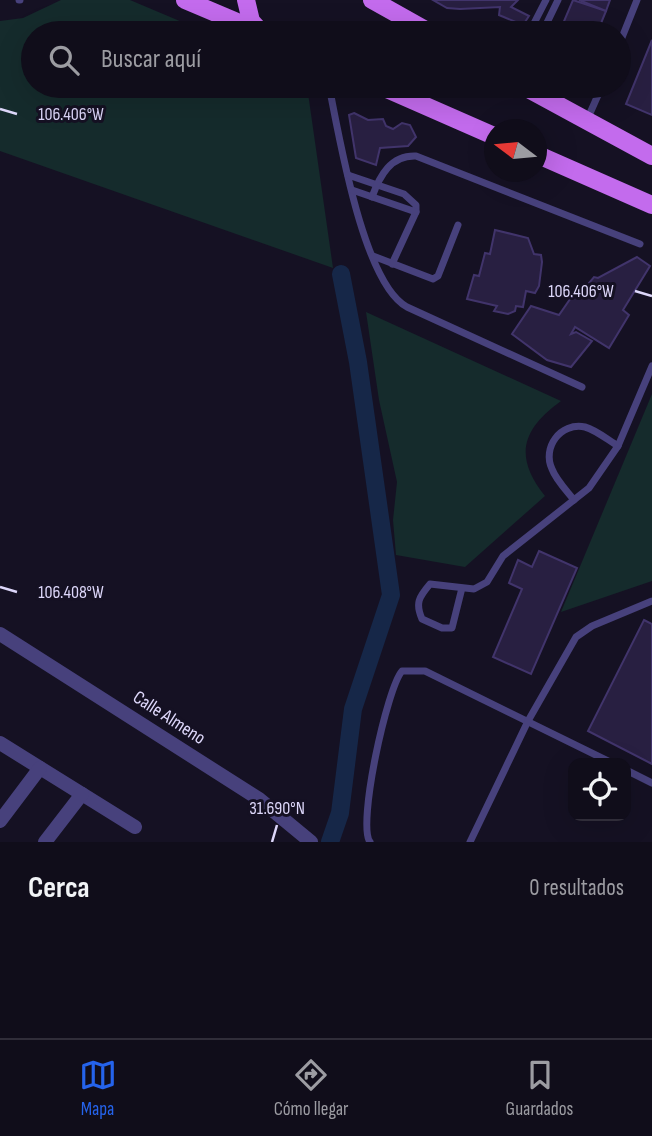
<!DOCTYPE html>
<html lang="es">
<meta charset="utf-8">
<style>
:root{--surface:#100d1a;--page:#191623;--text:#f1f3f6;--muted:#9c9ca2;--line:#302d39;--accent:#2563eb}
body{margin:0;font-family:"Sofia Sans Condensed",sans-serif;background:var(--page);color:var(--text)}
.controls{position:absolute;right:21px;bottom:21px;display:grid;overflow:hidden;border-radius:14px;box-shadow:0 7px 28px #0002}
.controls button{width:63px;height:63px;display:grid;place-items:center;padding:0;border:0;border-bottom:2px solid var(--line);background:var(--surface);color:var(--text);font:35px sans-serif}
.compass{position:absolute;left:484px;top:119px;width:63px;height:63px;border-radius:50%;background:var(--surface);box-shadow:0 7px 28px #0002;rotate:286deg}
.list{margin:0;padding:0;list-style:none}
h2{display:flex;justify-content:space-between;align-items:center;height:91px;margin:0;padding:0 28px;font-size:30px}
h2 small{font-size:23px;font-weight:400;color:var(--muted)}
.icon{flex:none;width:38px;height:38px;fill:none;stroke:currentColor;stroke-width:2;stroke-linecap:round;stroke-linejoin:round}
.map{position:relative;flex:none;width:652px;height:842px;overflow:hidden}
.search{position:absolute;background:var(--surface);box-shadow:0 7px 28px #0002;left:21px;right:21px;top:21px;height:77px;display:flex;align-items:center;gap:18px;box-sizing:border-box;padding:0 24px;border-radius:38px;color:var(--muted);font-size:26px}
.sheet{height:196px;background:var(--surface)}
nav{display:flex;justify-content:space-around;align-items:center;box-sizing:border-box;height:98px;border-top:2px solid var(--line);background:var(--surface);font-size:19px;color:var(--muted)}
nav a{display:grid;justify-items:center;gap:4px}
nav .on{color:var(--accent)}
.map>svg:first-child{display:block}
</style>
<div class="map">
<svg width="652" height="842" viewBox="0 0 652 842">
<rect width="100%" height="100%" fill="#151123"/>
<!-- green -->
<g fill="#152b2c">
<path d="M61,0h69l78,33h-175v53h274l26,182 -333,-117v-130l23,-3z"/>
<path d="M366,312l195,89c-40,29 -47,56 -16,95l-80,71 -69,-12 -3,-35 4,-38 -18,-82z"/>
<path d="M652,394v187l-91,31z"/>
</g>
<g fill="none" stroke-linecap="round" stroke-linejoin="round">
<!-- canal -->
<path stroke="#162748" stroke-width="18" d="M330,842l10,-29 13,-104 38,-114 -33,-233 -17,-88"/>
</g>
<!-- building -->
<g fill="#281f41" stroke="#41346b" stroke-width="2">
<path d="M433,0h85l-7,7 18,9 -6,9 -24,-10 1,-8 -40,2 -13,-1z"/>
<path d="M573,0l33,11 -9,22h-38z"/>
<path d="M579,0h31l-4,11z"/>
<path d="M652,40v75l-26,-11z"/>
<path d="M354,113l14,7 15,-1 3,7 7,3 9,-6 8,2 6,12 -8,9 -28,2 -4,17 -20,-7 -7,-43z"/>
<path d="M495,230l33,8 6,16 7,1 1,7 -3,24 -4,7 -9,-2 -3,16 -7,-1 -1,5 -7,3 -14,-3 3,-5 -30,-7 7,-24 5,1 6,-23 5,1z"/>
<path d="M637,257l13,9 -27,44 6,5 -20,33 -34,-21 -4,7 5,-2 16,9 -21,26 -24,-7 -35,-26 19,-28 28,9 16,-23 4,3 15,-18 4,1z"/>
<path d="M539,551l38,17 -46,106 -38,-17 29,-68 -13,-6 9,-23 14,7z"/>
<path d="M644,620l8,4v140l-64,-33z"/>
</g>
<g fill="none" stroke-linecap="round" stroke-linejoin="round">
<!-- lane -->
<g stroke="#47417c" stroke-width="7">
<path d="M19,0h1"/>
<path d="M529,33l17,-33"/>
<path d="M542,33l16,-33"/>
<path d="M619,45l18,-45"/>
<path d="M329,86c10,49 34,197 78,221l175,80"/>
<path d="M587,120l15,-34"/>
<path d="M348,175l56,19 12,11v7l-24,52"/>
<path d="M352,190l64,22"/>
<path d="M372,197c8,-22 19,-42 44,-41l224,88"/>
<path d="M373,256l60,23 5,-3 20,-51"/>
<path d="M574,500c-7,-9 -18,-20 -22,-31 -10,-21 8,-47 33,-42 11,3 23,13 33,19"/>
<path d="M462,588l-10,40h-10l-20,-9c-7,-16 -3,-22 8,-35l44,5 13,-7 16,-26 86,-68 29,-42 34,-80"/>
<path d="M626,770l26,13"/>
<path d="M370,842c-13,-17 17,-154 32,-171h23l187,92"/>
<path d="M470,842l58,-121 48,-84 16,-11 60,-25"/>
</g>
<!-- street -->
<g stroke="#47417c" stroke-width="14">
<path d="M0,634l259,165 52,43"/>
<path d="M0,743l135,84"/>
<path d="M0,821l40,-53"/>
<path d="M45,842l37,-48"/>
</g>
<!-- primary -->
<g stroke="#c36bed" stroke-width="18">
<path d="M185,0l78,33"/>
<path d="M246,0l5,21 11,12"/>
<path d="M372,0l59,33"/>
<path d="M380,86l114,50"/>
<path d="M523,86l129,70"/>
<path d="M536,154l116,51"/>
</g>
</g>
<!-- ticks -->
<path fill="none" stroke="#ddd7fa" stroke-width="2.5" d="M0,109l17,5M635,291l17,5M0,587l17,5M272,842l5,-17"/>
<g text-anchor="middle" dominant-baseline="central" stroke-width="6" stroke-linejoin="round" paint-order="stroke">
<!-- street labels -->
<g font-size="19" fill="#ddd7fa" stroke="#151123">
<text transform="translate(169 718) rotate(33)">Calle Almeno</text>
</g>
</g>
<g font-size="18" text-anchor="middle" fill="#ddd7fa" stroke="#151123" stroke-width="6" stroke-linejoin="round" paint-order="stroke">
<text x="71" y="120">106.406°W</text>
<text x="581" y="297">106.406°W</text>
<text x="71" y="598">106.408°W</text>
<text x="277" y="814">31.690°N</text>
</g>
</svg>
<div class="controls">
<button><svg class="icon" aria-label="locate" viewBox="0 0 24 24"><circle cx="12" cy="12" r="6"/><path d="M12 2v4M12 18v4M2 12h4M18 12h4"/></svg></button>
</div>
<svg class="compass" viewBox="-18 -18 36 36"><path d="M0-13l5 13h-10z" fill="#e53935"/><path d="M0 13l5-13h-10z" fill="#9c9ca2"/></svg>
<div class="search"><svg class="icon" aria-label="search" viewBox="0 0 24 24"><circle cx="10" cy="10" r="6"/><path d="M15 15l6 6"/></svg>Buscar aquí</div>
</div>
<section class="sheet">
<h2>Cerca<small>0 resultados</small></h2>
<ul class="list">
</ul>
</section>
<nav>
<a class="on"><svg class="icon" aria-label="map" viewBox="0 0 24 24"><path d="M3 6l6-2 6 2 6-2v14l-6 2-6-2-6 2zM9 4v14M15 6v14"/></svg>Mapa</a>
<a><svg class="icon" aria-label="directions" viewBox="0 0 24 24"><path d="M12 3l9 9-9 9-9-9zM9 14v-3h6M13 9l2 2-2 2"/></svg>Cómo llegar</a>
<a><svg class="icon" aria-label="saved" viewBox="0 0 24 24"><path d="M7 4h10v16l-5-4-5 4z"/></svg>Guardados</a>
</nav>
